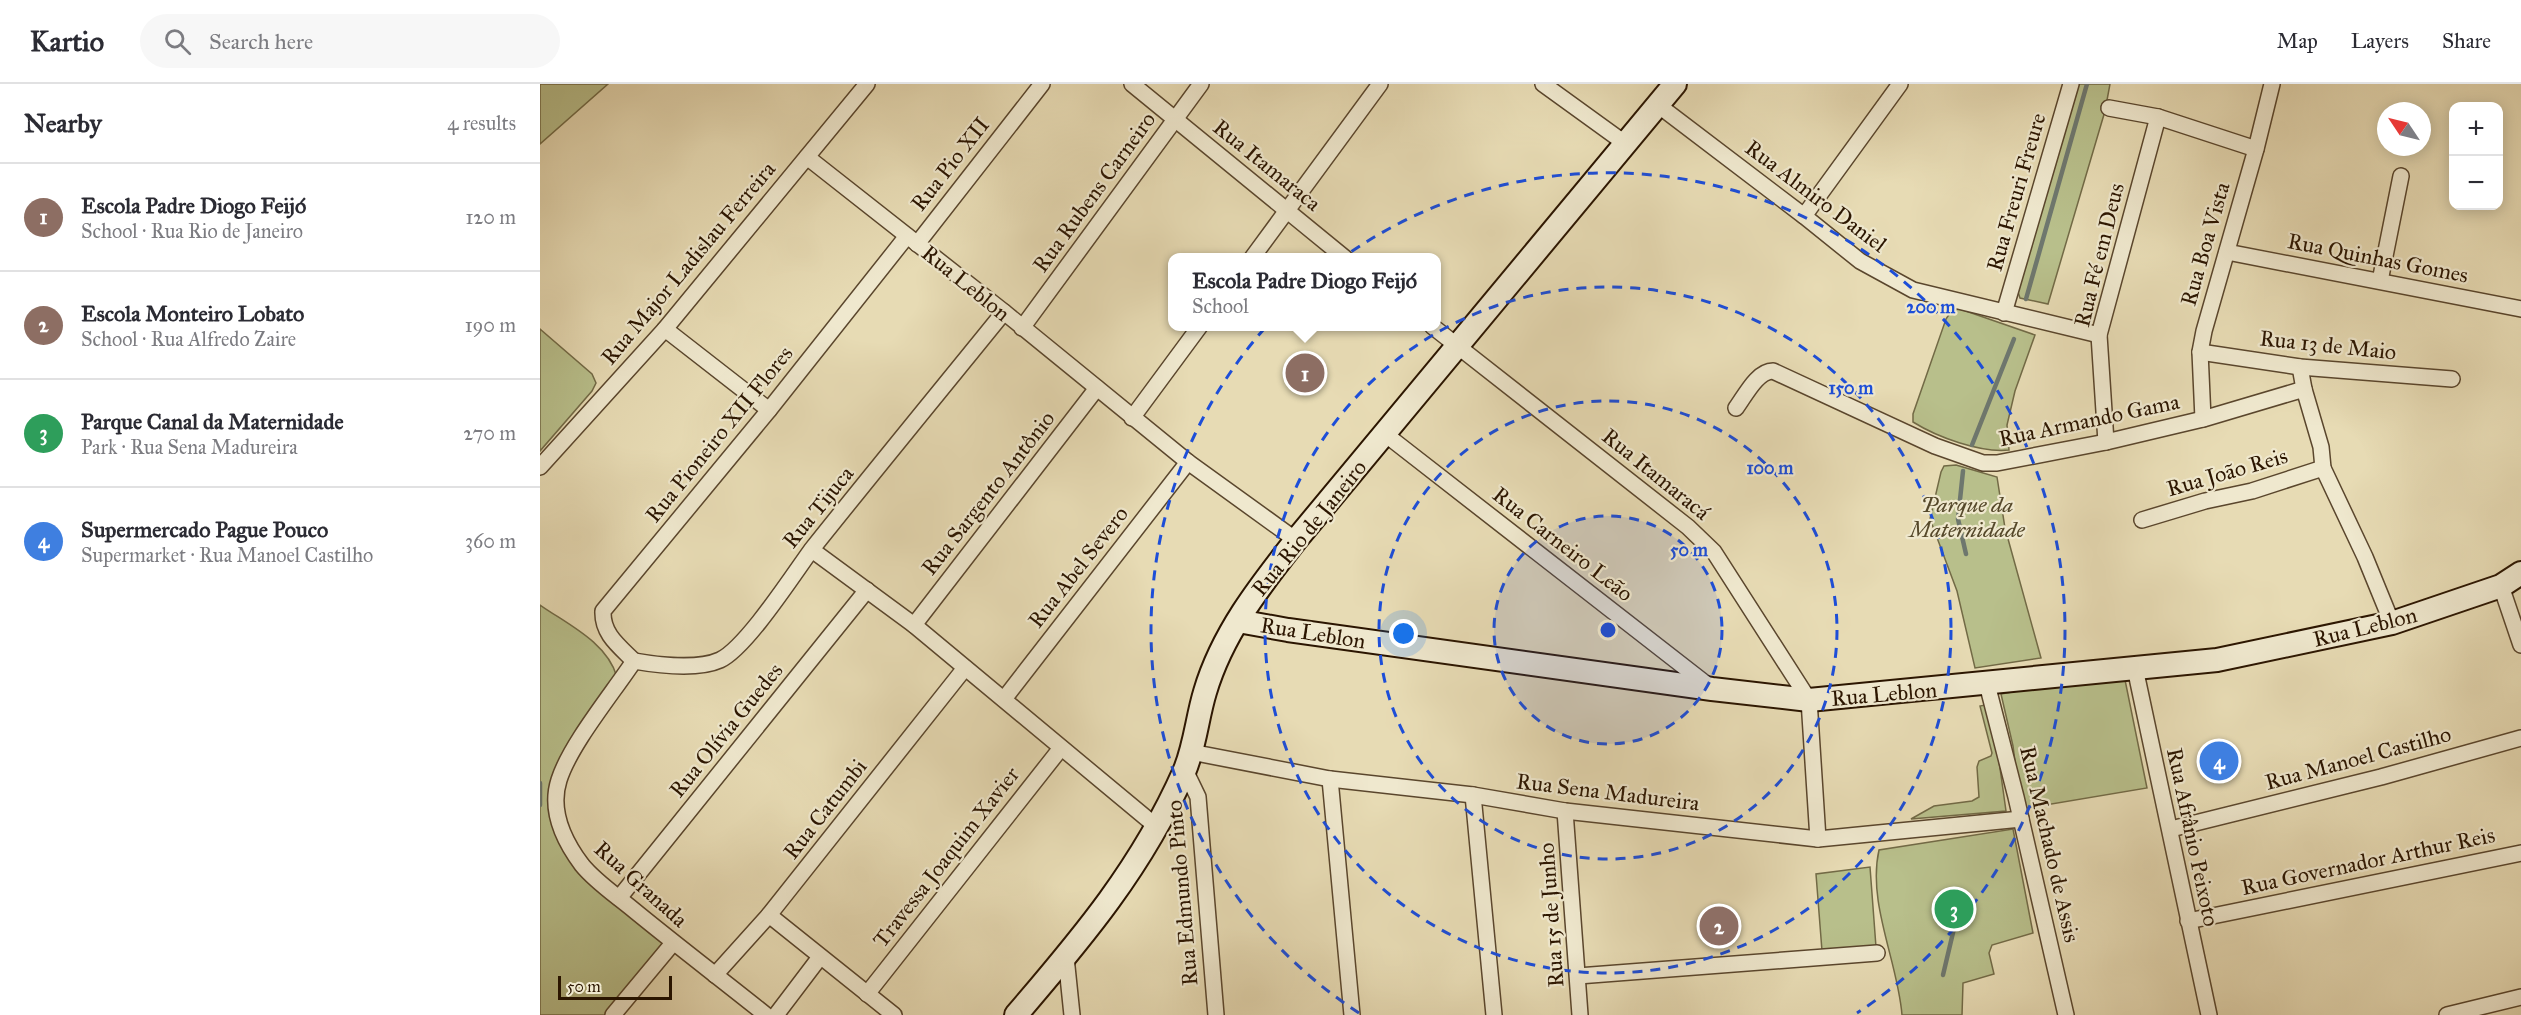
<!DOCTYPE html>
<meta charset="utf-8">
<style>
:root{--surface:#fff;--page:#f7f7f7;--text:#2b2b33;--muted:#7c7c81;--line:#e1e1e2;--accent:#b45309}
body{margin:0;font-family:"IM FELL Great Primer",serif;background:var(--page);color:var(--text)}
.controls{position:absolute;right:18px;top:18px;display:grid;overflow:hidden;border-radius:12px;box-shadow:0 3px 15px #0003}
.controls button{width:54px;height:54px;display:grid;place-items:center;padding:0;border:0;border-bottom:2px solid var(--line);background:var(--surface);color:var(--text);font:30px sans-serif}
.compass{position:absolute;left:1837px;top:18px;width:54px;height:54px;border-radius:50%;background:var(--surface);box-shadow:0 3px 15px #0003;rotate:305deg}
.scale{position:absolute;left:18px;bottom:15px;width:114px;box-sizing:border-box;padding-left:6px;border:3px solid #2b1500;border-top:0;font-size:16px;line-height:21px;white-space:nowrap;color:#2b1500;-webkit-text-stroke:4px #efe8ce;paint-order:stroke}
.you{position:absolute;left:864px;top:550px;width:21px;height:21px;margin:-15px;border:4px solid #fff;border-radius:50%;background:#1a73e8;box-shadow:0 0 0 9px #1a73e833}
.badge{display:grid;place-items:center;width:39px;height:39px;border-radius:50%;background:var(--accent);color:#fff;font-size:20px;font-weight:700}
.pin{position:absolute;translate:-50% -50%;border:3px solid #fff;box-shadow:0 2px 6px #0006}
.popup{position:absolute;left:628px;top:169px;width:273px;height:78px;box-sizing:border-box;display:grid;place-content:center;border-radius:12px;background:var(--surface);filter:drop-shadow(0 2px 4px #0005);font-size:20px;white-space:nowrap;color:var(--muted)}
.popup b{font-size:22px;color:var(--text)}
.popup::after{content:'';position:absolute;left:50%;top:100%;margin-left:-12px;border:12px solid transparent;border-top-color:var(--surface)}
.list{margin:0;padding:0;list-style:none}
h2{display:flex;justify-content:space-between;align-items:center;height:78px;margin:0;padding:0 24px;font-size:26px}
h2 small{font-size:20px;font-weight:400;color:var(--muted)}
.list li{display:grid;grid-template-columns:39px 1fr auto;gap:18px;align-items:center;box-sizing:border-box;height:108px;padding:0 24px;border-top:2px solid var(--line)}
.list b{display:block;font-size:22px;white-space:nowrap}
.list p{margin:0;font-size:20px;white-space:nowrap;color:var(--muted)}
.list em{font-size:20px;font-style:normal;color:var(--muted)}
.icon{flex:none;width:33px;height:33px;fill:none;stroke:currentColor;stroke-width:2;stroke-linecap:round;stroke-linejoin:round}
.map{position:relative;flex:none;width:1981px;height:931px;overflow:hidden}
header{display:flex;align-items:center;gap:36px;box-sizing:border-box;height:84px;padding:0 30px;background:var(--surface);border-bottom:2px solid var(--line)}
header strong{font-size:28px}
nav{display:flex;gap:33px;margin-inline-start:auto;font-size:21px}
.search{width:420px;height:54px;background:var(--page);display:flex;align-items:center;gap:15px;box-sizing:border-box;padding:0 21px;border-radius:33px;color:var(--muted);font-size:22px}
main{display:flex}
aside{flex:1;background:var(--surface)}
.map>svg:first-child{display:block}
</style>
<header>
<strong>Kartio</strong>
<div class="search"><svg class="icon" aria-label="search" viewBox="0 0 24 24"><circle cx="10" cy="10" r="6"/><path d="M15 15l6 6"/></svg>Search here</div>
<nav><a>Map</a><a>Layers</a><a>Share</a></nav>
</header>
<main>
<aside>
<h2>Nearby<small>4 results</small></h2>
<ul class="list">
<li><span class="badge" style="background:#8d6e63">1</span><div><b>Escola Padre Diogo Feijó</b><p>School · Rua Rio de Janeiro</p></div><em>120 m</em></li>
<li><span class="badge" style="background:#8d6e63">2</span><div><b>Escola Monteiro Lobato</b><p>School · Rua Alfredo Zaire</p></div><em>190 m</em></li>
<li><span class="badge" style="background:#2e9e5b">3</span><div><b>Parque Canal da Maternidade</b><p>Park · Rua Sena Madureira</p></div><em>270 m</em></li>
<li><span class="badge" style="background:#3f7fe0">4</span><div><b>Supermercado Pague Pouco</b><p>Supermarket · Rua Manoel Castilho</p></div><em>360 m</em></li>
</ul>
</aside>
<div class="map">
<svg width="1981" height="931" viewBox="0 0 1981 931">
<rect width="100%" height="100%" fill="#e7dbb4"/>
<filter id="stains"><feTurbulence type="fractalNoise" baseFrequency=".00333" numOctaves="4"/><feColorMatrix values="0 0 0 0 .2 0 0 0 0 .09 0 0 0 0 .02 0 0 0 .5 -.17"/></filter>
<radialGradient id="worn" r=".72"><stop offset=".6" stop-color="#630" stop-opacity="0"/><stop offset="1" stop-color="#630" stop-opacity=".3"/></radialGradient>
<!-- green -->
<g fill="#b8bf8b" stroke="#726a46" stroke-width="1.5">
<path d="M0,0h68l-68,60z"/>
<path d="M1539,0h31l-5,27 -57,193 -28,-6 -2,-6z"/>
<path d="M1420,225l75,26 -20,56 -8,34 2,25c-29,3 -72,-13 -96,-28v-8l33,-95 6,-9z"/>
<path d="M0,245l52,45 4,9 -4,8 -52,60z"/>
<path d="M1416,381l41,12 8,51 36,130 -66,10 -18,-77 -27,-72 11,-47 3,-6z"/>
<path d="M0,521c27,19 67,37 77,72l-60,101 5,64 101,98 2,8 -60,67h-65z"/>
<path d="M1584,591l23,113 -126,21 -8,-63 -12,-52 65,-12z"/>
<path d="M1445,621l13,49 8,57 -95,8 23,-13 38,-5 7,-4 -2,-30 2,-6 12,-5 1,-3 -12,-47z"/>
<path d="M1473,745l20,104 -41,12 -3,8 5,21 -31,9 -1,32h-60c-4,-53 -35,-112 -23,-165z"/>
<path d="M1330,783l6,80 -54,4 -6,-77z"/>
</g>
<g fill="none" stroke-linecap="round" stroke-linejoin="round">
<!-- stream -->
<g stroke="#6e776e" stroke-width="4.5">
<path d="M1486,215l61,-215"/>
<path d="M1432,361l42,-106"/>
<path d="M1423,387l-5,48 8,35"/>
<path d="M0,699v22"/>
<path d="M1403,891l13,-55"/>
</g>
<!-- street casing -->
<g stroke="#5a462d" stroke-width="18">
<g id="street">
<path d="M592,0l213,174"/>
<path d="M1003,0l83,60"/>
<path d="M1118,21l146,111 56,45 53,29 186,45"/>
<path d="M1569,24l49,9 98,32"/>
<path d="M267,73l197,155 184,150 108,78"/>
<path d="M1264,132l96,-132"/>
<path d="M377,160l125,-160"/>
<path d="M1687,168l294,57"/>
<path d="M712,174l128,-174"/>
<path d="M1840,197l21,-105"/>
<path d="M1464,229l67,-229"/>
<path d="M892,242l256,201 26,25 95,148 9,139"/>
<path d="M482,244l179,-244"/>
<path d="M125,245l104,81"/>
<path d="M1660,268l100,15 152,12"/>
<path d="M1760,283l4,22 17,58 2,21 42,89 27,66"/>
<path d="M1196,324c9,-12 21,-37 37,-37l162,75 48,17h14l109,-21 97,-23 101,-30"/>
<path d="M592,334l68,-92"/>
<path d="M1663,335l-3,-67 4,-21 52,-182 16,-65"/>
<path d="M845,350l325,253"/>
<path d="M1566,358l-7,-107 59,-218"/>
<path d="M0,383l125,-138 202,-245"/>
<path d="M1602,436l63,-19 47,-10 71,-23"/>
<path d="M272,466l102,75 243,202"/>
<path d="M1961,502l20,59"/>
<path d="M374,541l183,-237"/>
<path d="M94,577c-15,-15 -32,-27 -31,-50l166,-201 138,-174"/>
<path d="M94,577c23,4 64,9 86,-1 26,-12 73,-85 92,-111 63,-79 128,-158 192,-237"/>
<path d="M94,577c-22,33 -64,84 -75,119 -10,31 5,61 23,85 13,16 32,29 48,42 45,37 91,72 136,108"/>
<path d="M1595,584l74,347"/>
<path d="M1447,600l29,113 50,218"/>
<path d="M464,615l184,-237"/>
<path d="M651,668l139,27 143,16 92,16 253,28 203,-20"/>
<path d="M645,686l13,27 18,218"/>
<path d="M790,695l22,236"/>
<path d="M933,711l21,220"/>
<path d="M1025,727l15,204"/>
<path d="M1631,745l210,-52 140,-39"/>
<path d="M79,814l248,-308"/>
<path d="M229,831l125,100"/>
<path d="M1648,837l333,-68"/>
<path d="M526,873l6,58"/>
<path d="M175,891l54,-60 196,-247"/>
<path d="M1038,892l299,-23"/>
<path d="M327,910l194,-246"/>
<path d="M73,931l60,-72"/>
<path d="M236,931l44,-58"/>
<path d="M1907,931l74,-18"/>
</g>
</g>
<!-- secondary casing -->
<g stroke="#2b1500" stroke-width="26">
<g id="secondary">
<path d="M698,537l50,9 424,59 97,11 408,-40 175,-37 109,-37 20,-13"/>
<path d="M476,931c67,-78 126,-148 168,-243 11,-25 13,-54 21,-80 17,-58 54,-105 91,-152l379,-456"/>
</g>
</g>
<!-- street -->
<use href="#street" stroke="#efe8ce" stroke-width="15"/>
<!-- secondary -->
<use href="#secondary" stroke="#efe8ce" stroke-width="22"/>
</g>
<!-- distance rings -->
<circle cx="1068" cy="546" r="114" fill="#1d4ed8" fill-opacity=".12"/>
<g fill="none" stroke="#1d4ed8" stroke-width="3" stroke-dasharray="10 8">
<circle cx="1068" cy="546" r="114"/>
<circle cx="1068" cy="546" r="229"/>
<circle cx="1068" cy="546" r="343"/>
<path d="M819 929A457 457 0 1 1 1317 929"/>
</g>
<g text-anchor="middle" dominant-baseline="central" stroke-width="4.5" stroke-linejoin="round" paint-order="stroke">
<!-- street labels -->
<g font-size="22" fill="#2b1500" stroke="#efe8ce">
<text transform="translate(410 80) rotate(-52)">Rua Pio XII</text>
<text transform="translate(727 81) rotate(39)">Rua Itamaraca</text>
<text transform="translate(554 108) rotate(-54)">Rua Rubens Carneiro</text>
<text transform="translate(1476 108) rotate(-74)">Rua Freuri Freure</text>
<text transform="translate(1276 112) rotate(37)">Rua Almiro Daniel</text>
<text transform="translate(1665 160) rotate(-74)">Rua Boa Vista</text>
<text transform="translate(1559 171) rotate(-76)">Rua Fé em Deus</text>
<text transform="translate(1838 174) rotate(11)">Rua Quinhas Gomes</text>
<text transform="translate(148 179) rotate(-50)">Rua Major Ladislau Ferreira</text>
<text transform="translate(426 199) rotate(39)">Rua Leblon</text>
<text transform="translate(1788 261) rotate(6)">Rua 13 de Maio</text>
<text transform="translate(1549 336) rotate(-12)">Rua Armando Gama</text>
<text transform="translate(179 350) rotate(-51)">Rua Pioneiro XII Flores</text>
<text transform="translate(1687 388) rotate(-16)">Rua João Reis</text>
<text transform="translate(1116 390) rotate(39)">Rua Itamaracá</text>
<text transform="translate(448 409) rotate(-52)">Rua Sargento Antônio</text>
<text transform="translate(278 423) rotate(-51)">Rua Tijuca</text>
<text transform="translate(769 444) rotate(-51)">Rua Rio de Janeiro</text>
<text transform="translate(1023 460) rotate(38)">Rua Carneiro Leão</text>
<text transform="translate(538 483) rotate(-52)">Rua Abel Severo</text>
<text transform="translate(1825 543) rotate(-14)">Rua Leblon</text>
<text transform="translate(773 549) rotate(9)">Rua Leblon</text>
<text transform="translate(1344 610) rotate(-5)">Rua Leblon</text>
<text transform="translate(186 646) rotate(-51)">Rua Olívia Guedes</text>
<text transform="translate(1818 674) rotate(-15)">Rua Manoel Castilho</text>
<text transform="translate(1068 708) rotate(7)">Rua Sena Madureira</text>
<text transform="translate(285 725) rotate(-52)">Rua Catumbi</text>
<text transform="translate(1653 753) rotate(78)">Rua Afrânio Peixoto</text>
<text transform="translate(1510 760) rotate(77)">Rua Machado de Assis</text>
<text transform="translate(406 773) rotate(-52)">Travessa Joaquim Xavier</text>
<text transform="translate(1828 777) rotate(-12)">Rua Governador Arthur Reis</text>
<text transform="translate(101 800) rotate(42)">Rua Granada</text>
<text transform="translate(642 809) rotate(-95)">Rua Edmundo Pinto</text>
<text transform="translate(1011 831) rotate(-94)">Rua 15 de Junho</text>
</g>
<!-- park labels -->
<g font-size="22" font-style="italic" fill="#55482a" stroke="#efe8ce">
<text x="1427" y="420">Parque da<tspan x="1427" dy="25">Maternidade</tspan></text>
</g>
</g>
<circle cx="1068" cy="546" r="9" fill="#1d4ed8" stroke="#efe8ce" stroke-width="3"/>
<g font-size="18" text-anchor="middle" font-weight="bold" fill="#1d4ed8" stroke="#efe8ce" stroke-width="4.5" stroke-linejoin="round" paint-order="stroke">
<text x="1391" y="229">200 m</text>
<text x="1311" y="310">150 m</text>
<text x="1230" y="390">100 m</text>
<text x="1149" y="472">50 m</text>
</g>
<rect width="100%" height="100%" filter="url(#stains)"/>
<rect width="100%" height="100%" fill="url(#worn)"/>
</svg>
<div class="controls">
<button>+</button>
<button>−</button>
</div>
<svg class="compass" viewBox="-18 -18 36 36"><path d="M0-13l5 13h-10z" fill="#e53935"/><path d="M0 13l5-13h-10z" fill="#7c7c81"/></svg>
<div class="scale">50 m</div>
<div class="you"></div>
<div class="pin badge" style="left:765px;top:289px;background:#8d6e63">1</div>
<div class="popup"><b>Escola Padre Diogo Feijó</b>School</div>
<div class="pin badge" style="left:1179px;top:842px;background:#8d6e63">2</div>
<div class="pin badge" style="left:1414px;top:825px;background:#2e9e5b">3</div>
<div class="pin badge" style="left:1679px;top:677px;background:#3f7fe0">4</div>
</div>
</main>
